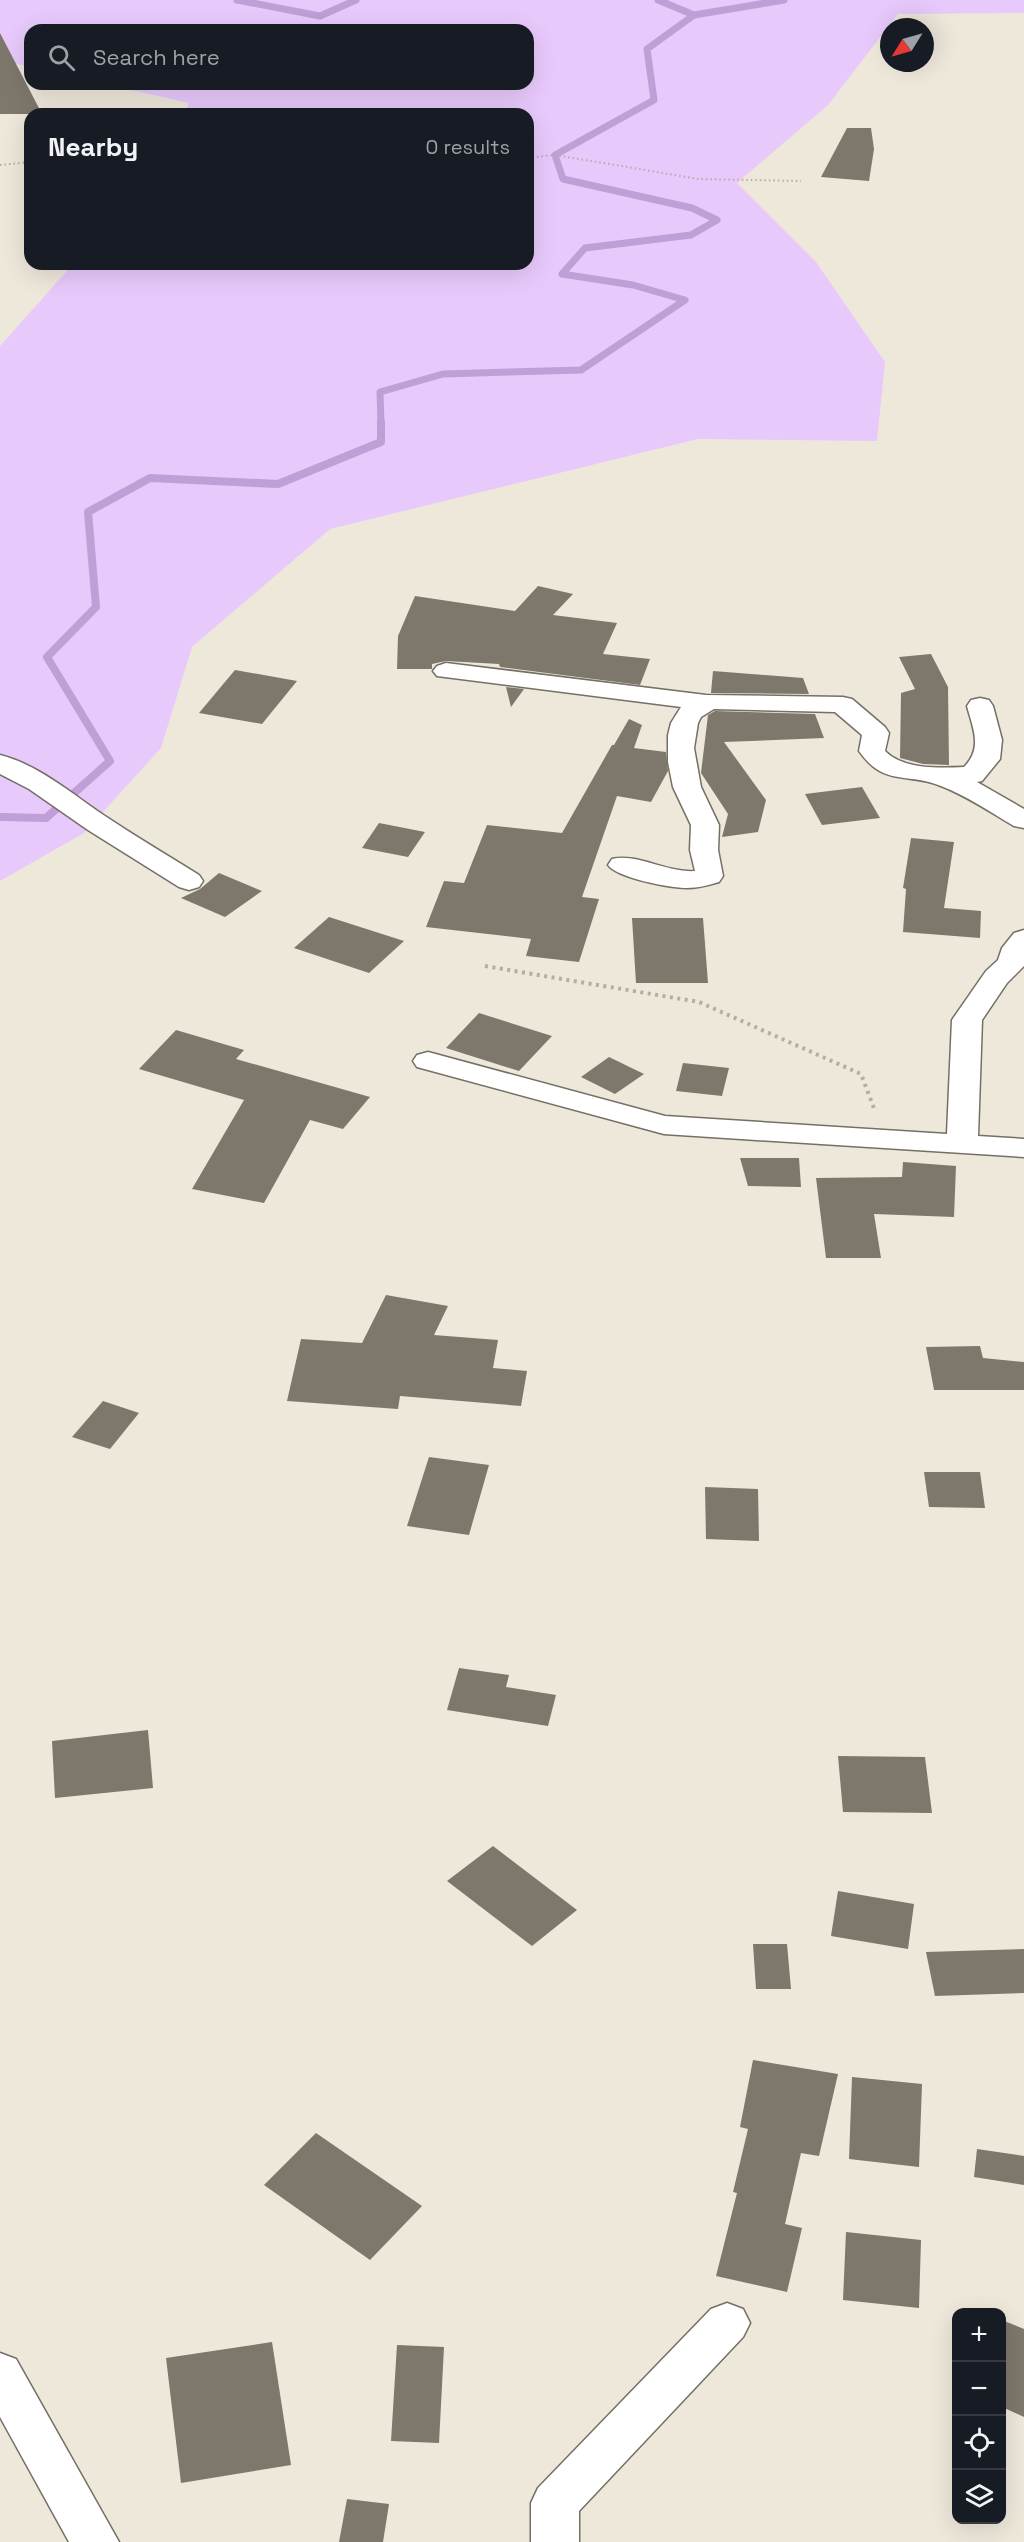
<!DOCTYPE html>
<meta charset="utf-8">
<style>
:root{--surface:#171b24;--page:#242831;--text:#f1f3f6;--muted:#9ea1a6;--line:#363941}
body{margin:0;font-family:"Space Grotesk",sans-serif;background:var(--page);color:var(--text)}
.controls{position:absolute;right:18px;bottom:18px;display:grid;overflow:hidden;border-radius:12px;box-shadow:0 6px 24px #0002}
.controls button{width:54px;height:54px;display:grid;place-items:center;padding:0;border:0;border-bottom:2px solid var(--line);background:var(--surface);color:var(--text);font:30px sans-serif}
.compass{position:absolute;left:880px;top:18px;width:54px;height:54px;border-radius:50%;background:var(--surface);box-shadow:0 6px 24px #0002;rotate:233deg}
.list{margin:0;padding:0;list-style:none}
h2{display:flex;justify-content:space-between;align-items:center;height:78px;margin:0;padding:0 24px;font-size:26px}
h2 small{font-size:20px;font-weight:400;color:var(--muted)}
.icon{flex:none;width:33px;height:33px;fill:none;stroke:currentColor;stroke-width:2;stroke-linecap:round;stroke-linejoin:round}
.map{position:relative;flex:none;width:1024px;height:2542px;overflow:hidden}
.search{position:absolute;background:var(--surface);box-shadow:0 6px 24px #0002;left:24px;top:24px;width:510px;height:66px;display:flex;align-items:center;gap:15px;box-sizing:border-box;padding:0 21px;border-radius:18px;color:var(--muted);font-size:22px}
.panel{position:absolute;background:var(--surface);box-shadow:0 6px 24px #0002;left:24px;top:108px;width:510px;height:162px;border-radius:18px}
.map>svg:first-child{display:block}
</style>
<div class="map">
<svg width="1024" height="2542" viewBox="0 0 1024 2542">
<rect width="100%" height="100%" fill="#eee8db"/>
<!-- green -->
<path fill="#e8c9fc" d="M0,0h1024v13l-126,1 -70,91 -91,78 79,79 69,100 -8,79 -179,-2 -368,90 -138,118 -31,101 -77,85 -84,48v-535l73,-82h455v-150h-344l5,-11 -84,-19h423v-54h-498v37l-30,-7z"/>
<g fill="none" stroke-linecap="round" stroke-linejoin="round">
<!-- stream-far1 -->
<g stroke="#c09ed6" stroke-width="7">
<path d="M237,0l83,16 36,-16"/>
<path d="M658,0l36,15"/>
<path d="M381,424l-1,-32 63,-18 138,-4 104,-70 -52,-15 -71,-11 23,-26 106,-13 26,-15 -25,-12 -129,-29 -8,-24 99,-55 -7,-51 47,-34 90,-15"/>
</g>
<!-- stream -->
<path stroke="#c09ed6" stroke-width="8" d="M0,817l46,1 64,-57 -63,-104 49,-50 -8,-95 62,-34 128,6 103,-42v-20"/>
</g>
<!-- building -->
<g fill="#7d776c">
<path d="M0,33l42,81h-42z"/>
<path d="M847,128h24l3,21 -5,32 -48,-4z"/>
<path d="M538,586l35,8 -20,21 64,8 -14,31 47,5 -10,26 -140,-18 -1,-3 -53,-3 -14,3v5h-35l1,-33 17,-40 100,15z"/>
<path d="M931,654l17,33 1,78 -26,-1 -23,-6 1,-65 14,-4 -16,-32z"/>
<path d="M235,670l62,11 -35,43 -63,-11z"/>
<path d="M713,671l90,7 6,16 -98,-1z"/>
<path d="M506,687l18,2 -13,18z"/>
<path d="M715,711l100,3 9,24 -100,4 42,58 -8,32 -36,5 6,-23 -27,-41 7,-58z"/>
<path d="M629,719l13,6 -8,23 32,4 2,19 -17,31 -34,-6 -35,101 17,2 -20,63 -53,-6 5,-17 -105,-12 18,-46 20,2 23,-58 75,8 50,-88h2z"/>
<path d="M862,787l18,31 -58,7 -17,-31z"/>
<path d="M379,823l46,9 -17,25 -46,-9z"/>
<path d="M911,838l43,4 -10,66 37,3 -1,27 -77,-6 3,-43 -3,-1z"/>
<path d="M219,873l43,18 -37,26 -44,-19 19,-9z"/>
<path d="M329,917l75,24 -35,32 -75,-25z"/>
<path d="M632,918h71l5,65h-72z"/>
<path d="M479,1013l73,23 -33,35 -73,-23z"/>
<path d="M176,1030l68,20 -8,9 134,38 -27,32 -33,-9 -46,83 -72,-14 52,-89 -105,-31z"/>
<path d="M609,1057l35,17 -29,20 -34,-17z"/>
<path d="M683,1063l46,5 -7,28 -46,-5z"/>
<path d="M740,1158h59l2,29 -53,-1z"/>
<path d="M903,1162l53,4 -2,51 -80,-3 7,44h-55l-10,-80 86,-1z"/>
<path d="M386,1295l62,11 -14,29 64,5 -5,28 34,3 -6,35 -121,-10 -2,13 -111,-8 14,-62 61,4z"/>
<path d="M980,1346l3,12 41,4v28h-90l-8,-43z"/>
<path d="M103,1401l36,12 -29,36 -38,-12z"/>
<path d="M429,1457l60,8 -20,70 -62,-9z"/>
<path d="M924,1472h56l5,36 -56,-1z"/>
<path d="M705,1487l53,2 1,52 -53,-2z"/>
<path d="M459,1668l50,7 -3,12 50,8 -8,31 -101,-16z"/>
<path d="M148,1730l5,58 -98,10 -3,-57z"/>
<path d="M838,1756l87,1 7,56 -89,-1z"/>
<path d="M493,1846l84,64 -45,36 -85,-65z"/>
<path d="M838,1891l76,13 -6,45 -77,-13z"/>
<path d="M753,1944h34l4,45h-35z"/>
<path d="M1024,1949v44l-89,3 -9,-44z"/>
<path d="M753,2060l85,14 -19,82 -18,-3 -16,71 17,4 -15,64 -71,-16 21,-83 -4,-1 15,-63 -8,-2z"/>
<path d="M852,2077l70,7 -3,83 -70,-8z"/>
<path d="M316,2133l106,73 -52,54 -106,-75z"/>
<path d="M977,2149l47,7v29l-50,-8z"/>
<path d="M846,2232l75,8 -2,68 -76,-8z"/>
<path d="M1002,2320l22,9v88l-22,-10z"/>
<path d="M272,2342l19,123 -110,18 -15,-125z"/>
<path d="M397,2345l47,2 -5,96 -48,-2z"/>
<path d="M347,2499l42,5 -6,38h-44z"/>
</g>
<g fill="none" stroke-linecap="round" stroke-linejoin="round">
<!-- minor casing -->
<g stroke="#756f64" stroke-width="3">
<g id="minor">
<path d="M446,663l260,32 137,2 9,2 33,28 4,6 -4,18c19,19 55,17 79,16 19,-19 9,-38 3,-61l4,-6 9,-2 9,2 4,6 9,34 -2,19 -18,22 -5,1 47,27v19l-10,-2c-24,-14 -47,-30 -73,-40 -35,-14 -57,1 -82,-35l3,-16 -27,-23 -121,-3 -13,8 -3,6 -4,25 7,39 18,38 -1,25 5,26 -4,6c-10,3 -21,6 -32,6 -17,0 -70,-10 -79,-23l4,-6c25,-6 55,14 83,12l-5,-21 1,-25 -18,-38 -5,-25v-27l3,-12 10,-16 -244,-31 -4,-5 4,-5z"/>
<path d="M0,755c40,10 74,41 108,63 30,20 61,38 91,57l4,6 -4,6 -10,3 -10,-3 -91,-57 -59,-41 -29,-15z"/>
<path d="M1024,930v36l-17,17 -25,37 -4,116 46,3v18l-360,-23 -247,-67 -4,-6 4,-6 11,-3 237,64 282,18 5,-114 34,-49 12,-11 4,-12 12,-15z"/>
<path d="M727,2303l16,6 7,14 -7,14 -164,174v31h-48v-39l7,-15 173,-179z"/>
<path d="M0,2353l16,6 103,183h-50l-69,-125z"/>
</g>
</g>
<!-- path-far1 -->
<g stroke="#b3aea4" stroke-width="2" stroke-dasharray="1.5 3" stroke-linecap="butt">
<path d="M528,158l27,-3 144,24 102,2"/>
<path d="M0,165l30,-3"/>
</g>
<!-- path -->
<path stroke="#b3aea4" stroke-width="4" stroke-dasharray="3 4.5" stroke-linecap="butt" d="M485,966l214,36 162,72 14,37"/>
<!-- minor -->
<use href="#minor" fill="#fff" fill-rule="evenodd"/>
</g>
</svg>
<div class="controls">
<button>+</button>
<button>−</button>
<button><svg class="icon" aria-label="locate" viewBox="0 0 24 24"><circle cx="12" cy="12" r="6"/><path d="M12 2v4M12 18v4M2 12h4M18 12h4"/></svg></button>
<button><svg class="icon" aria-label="layers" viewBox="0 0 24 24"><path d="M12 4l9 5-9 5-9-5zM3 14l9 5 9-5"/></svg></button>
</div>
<svg class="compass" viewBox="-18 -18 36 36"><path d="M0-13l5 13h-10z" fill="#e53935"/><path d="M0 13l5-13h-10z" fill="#9ea1a6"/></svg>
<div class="search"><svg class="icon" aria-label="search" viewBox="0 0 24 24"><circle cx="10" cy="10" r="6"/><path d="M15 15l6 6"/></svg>Search here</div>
<section class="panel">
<h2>Nearby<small>0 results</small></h2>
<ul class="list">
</ul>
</section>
</div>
